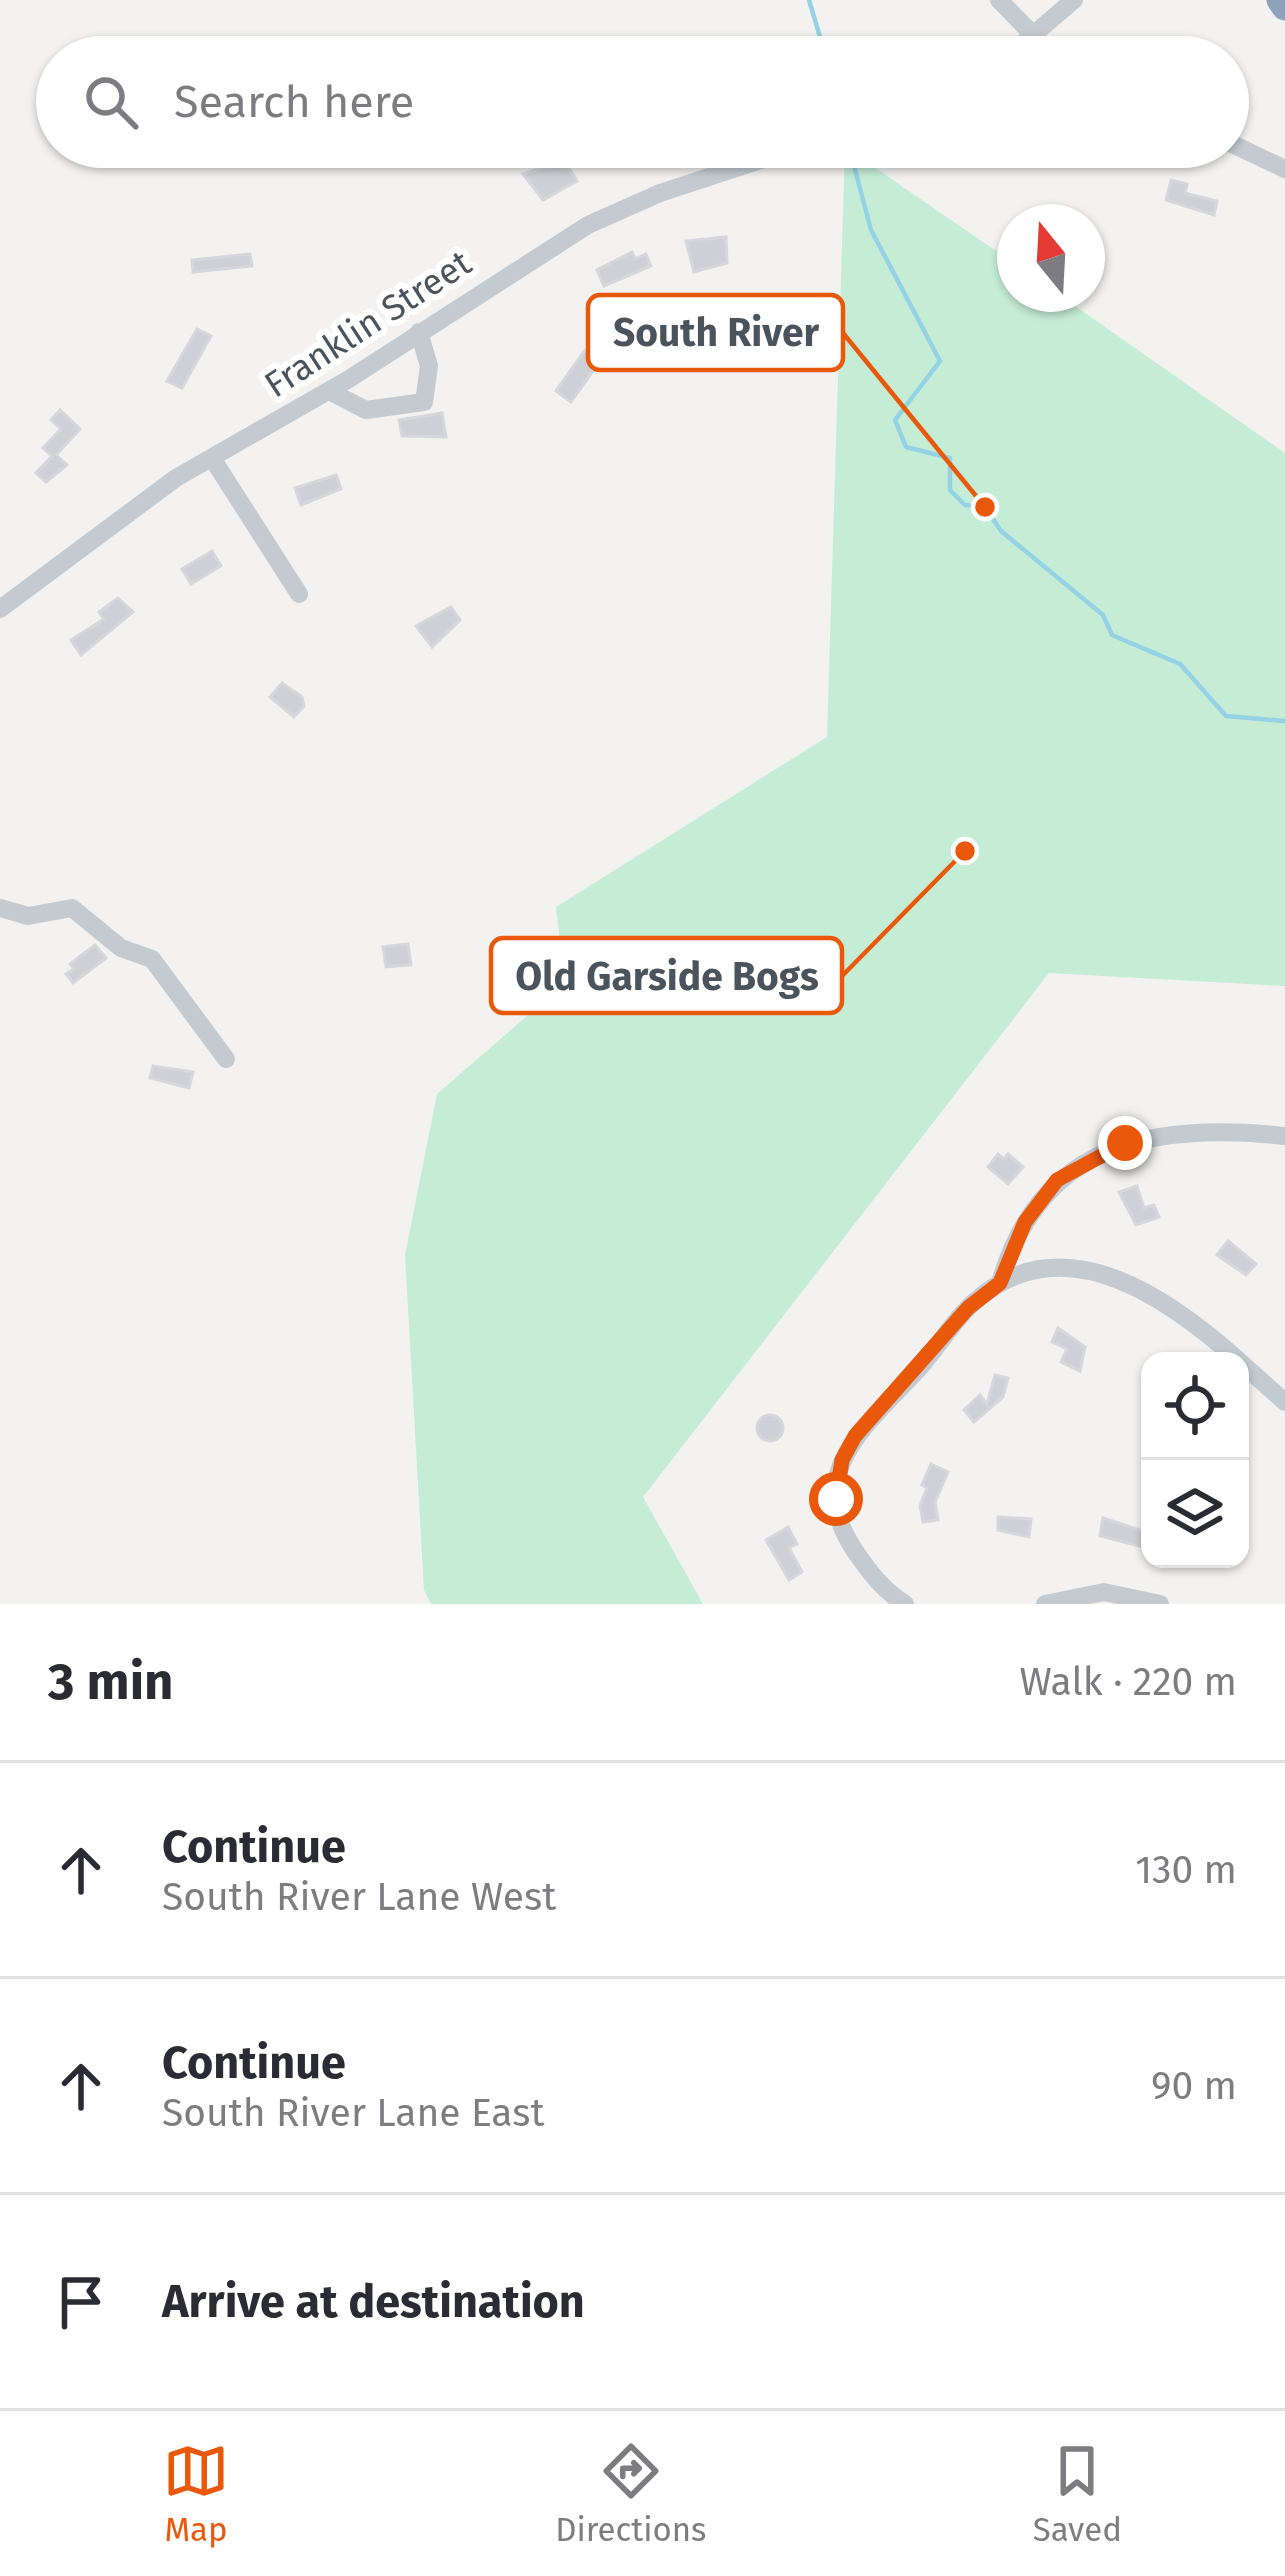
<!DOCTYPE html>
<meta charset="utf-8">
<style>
:root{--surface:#fff;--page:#f2f2f3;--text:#2b2b33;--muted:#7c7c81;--line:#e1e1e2;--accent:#ea580c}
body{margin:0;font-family:"Fira Sans",sans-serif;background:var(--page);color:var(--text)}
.controls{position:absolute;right:36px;bottom:36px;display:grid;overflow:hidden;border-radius:24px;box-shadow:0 3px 9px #0004}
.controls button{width:108px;height:108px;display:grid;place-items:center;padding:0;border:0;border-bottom:3px solid var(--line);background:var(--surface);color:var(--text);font:60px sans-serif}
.compass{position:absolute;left:997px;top:204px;width:108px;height:108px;border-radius:50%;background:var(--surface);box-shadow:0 3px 9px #0004;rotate:342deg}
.stop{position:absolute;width:36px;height:36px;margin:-27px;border:9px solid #ea580c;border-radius:50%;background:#fff}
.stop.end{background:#ea580c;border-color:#fff;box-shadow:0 3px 12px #0008}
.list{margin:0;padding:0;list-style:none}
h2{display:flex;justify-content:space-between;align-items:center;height:156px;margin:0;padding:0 48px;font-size:51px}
h2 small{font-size:39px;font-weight:400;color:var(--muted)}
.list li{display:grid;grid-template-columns:78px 1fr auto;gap:36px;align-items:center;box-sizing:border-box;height:216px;padding:0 48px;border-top:3px solid var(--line)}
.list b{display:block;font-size:45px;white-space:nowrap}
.list p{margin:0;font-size:39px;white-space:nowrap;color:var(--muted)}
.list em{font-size:39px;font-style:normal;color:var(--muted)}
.icon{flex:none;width:66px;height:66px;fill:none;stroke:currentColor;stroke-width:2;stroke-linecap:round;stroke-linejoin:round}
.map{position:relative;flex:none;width:1285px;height:1604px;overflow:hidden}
.search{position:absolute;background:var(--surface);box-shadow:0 3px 9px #0004;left:36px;right:36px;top:36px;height:132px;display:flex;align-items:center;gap:30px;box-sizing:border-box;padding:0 42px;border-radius:66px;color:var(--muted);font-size:45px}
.sheet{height:804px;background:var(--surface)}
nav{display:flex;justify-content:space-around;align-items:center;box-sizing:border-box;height:168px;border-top:3px solid var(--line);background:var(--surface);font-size:33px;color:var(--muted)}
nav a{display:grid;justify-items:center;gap:6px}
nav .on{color:var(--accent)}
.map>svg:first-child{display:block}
</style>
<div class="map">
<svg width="1285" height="1604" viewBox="0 0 1285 1604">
<rect width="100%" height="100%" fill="#f3f2f1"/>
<!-- green -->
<path fill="#c5ecd5" d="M845,147l170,117v30h43l227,159v533l-236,-13 -406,524 60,107h-272l-7,-14 -19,-335 32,-161 128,-111 -9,-76 271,-170z"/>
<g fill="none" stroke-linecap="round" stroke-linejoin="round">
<!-- stream -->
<g stroke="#96d2e5" stroke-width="4.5">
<path d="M809,0l17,57"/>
<path d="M849,147l22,83 69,131 -45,59 11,27 44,11v32l15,15 20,2 16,24 102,84 9,20 68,29 46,52 59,5"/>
</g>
</g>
<!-- building -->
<g fill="#cfd0d5" stroke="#d6d7dc" stroke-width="3">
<path d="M559,147l13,13 -6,3 11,18 -34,19 -20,-26 37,-12 -7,-12z"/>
<path d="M1171,180l16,4 -2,9 32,8 -3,14 -48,-15z"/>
<path d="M726,237l1,26 -33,9 -8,-31z"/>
<path d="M632,252l3,7 11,-5 5,12 -47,20 -7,-16z"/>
<path d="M250,254l2,12 -59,6 -1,-12z"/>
<path d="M197,329l14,7 -29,52 -15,-7z"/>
<path d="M585,350l15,11 -29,41 -15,-11z"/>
<path d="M60,410l20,19 -24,26 11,10 -21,17 -10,-9 16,-17 -9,-8 18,-19 -10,-9z"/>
<path d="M442,413l4,24 -44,-1 -3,-16z"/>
<path d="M336,475l5,14 -40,16 -6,-17z"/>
<path d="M212,551l9,15 -30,18 -9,-15z"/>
<path d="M118,598l15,14 -52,43 -10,-15 33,-21 -5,-7z"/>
<path d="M451,607l9,13 -28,27 -16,-21z"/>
<path d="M282,683l20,14 2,9 -10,11 -24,-20z"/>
<path d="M408,944l3,21 -25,2 -3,-20z"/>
<path d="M95,945l11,13 -33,25 -7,-9 8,-5 -4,-5z"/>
<path d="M153,1066l40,6 -4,16 -39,-10z"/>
<path d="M998,1154l6,5 4,-5 15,13 -15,17 -20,-17z"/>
<path d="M1137,1186l7,22 10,-3 5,12 -23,8 -17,-33z"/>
<path d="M1228,1241l28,23 -10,11 -29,-20z"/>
<path d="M1058,1328l27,19 -5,24 -19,-9 6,-13 -15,-7z"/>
<path d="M995,1375l13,3 -5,19 -29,25 -10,-12 16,-15 7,9z"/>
<circle cx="770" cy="1428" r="13"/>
<path d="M931,1464l17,8 -13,30 3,18 -15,2 -3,-16 7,-18 -5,-3z"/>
<path d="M998,1517l33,2 -2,18 -31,-7z"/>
<path d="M1103,1518l46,15 -3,15 -46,-12z"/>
<path d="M788,1527l9,17 -8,4 13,24 -13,8 -23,-40z"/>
</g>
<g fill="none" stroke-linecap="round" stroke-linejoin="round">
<!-- minor -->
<g stroke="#c3cbd1" stroke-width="18">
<path d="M999,0l56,57"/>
<path d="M1007,57l67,-57"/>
<path d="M1228,142l57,27"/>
<path d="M329,391l37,19 58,-8 5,-36 -10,-34"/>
<path d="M212,458l87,136"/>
<path d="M0,609l176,-131 173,-99 239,-154 72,-32 141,-46"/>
<path d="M0,908l28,8 44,-8 49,40 31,11 74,100"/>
<path d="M1000,1283c40,-142 155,-161 285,-147"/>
<path d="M1240,1362l45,40"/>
<path d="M905,1604c-22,-14 -35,-31 -50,-53 -55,-81 17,-130 66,-185 19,-22 36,-51 59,-69 88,-72 192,4 259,64"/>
<path d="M1045,1604l59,-12 56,12"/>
</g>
<!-- highway -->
<path stroke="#8ea2bb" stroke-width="27" d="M1280,0l5,7"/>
</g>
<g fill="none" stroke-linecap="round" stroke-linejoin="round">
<!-- route -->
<path stroke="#ea580c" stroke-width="15" d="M836,1499l6,-39 13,-24 113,-128 32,-25 25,-61 32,-42 68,-37"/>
</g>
<g text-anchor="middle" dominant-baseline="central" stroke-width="12" stroke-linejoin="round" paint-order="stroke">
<!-- street labels -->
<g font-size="36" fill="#4b545d" stroke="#fff">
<text transform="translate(368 324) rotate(-33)">Franklin Street</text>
</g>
</g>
<!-- callouts -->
<path fill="none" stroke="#e8590c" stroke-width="4.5" d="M985 507L843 333M965 851L842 976"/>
<g fill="#e8590c" stroke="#fff" stroke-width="4.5">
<circle cx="985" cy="507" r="12"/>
<circle cx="965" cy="851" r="12"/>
</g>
<g fill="#fff" stroke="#e8590c" stroke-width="4.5">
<rect x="588" y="295" width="255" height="75" rx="12"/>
<rect x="491" y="938" width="351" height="75" rx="12"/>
</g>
<g font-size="39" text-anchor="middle" font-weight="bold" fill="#4b545d">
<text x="716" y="346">South River</text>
<text x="667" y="990">Old Garside Bogs</text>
</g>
</svg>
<div class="controls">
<button><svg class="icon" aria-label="locate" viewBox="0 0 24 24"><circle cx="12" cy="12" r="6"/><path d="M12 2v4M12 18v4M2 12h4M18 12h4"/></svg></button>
<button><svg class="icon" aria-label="layers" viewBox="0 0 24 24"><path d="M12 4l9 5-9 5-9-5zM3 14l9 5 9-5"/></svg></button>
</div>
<svg class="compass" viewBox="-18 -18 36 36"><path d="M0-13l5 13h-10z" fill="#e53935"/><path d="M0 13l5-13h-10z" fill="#7c7c81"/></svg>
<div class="stop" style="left:836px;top:1499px"></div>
<div class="stop end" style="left:1125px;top:1143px"></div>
<div class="search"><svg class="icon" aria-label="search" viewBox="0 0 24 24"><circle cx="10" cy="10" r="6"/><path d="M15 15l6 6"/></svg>Search here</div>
</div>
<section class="sheet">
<h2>3 min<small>Walk · 220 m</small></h2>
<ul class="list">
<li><svg class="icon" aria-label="ahead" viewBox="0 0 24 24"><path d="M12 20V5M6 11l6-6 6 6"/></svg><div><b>Continue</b><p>South River Lane West</p></div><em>130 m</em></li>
<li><svg class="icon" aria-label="ahead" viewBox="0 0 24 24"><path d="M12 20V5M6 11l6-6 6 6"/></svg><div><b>Continue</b><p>South River Lane East</p></div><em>90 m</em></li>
<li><svg class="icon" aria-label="arrive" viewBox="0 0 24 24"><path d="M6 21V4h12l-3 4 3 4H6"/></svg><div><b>Arrive at destination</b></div></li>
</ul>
</section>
<nav>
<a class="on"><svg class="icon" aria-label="map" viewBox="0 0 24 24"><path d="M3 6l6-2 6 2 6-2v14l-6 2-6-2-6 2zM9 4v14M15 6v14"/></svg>Map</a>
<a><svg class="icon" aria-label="directions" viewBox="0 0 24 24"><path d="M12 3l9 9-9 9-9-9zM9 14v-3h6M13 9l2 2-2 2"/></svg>Directions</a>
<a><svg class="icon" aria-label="saved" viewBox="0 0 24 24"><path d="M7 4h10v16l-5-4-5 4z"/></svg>Saved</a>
</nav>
